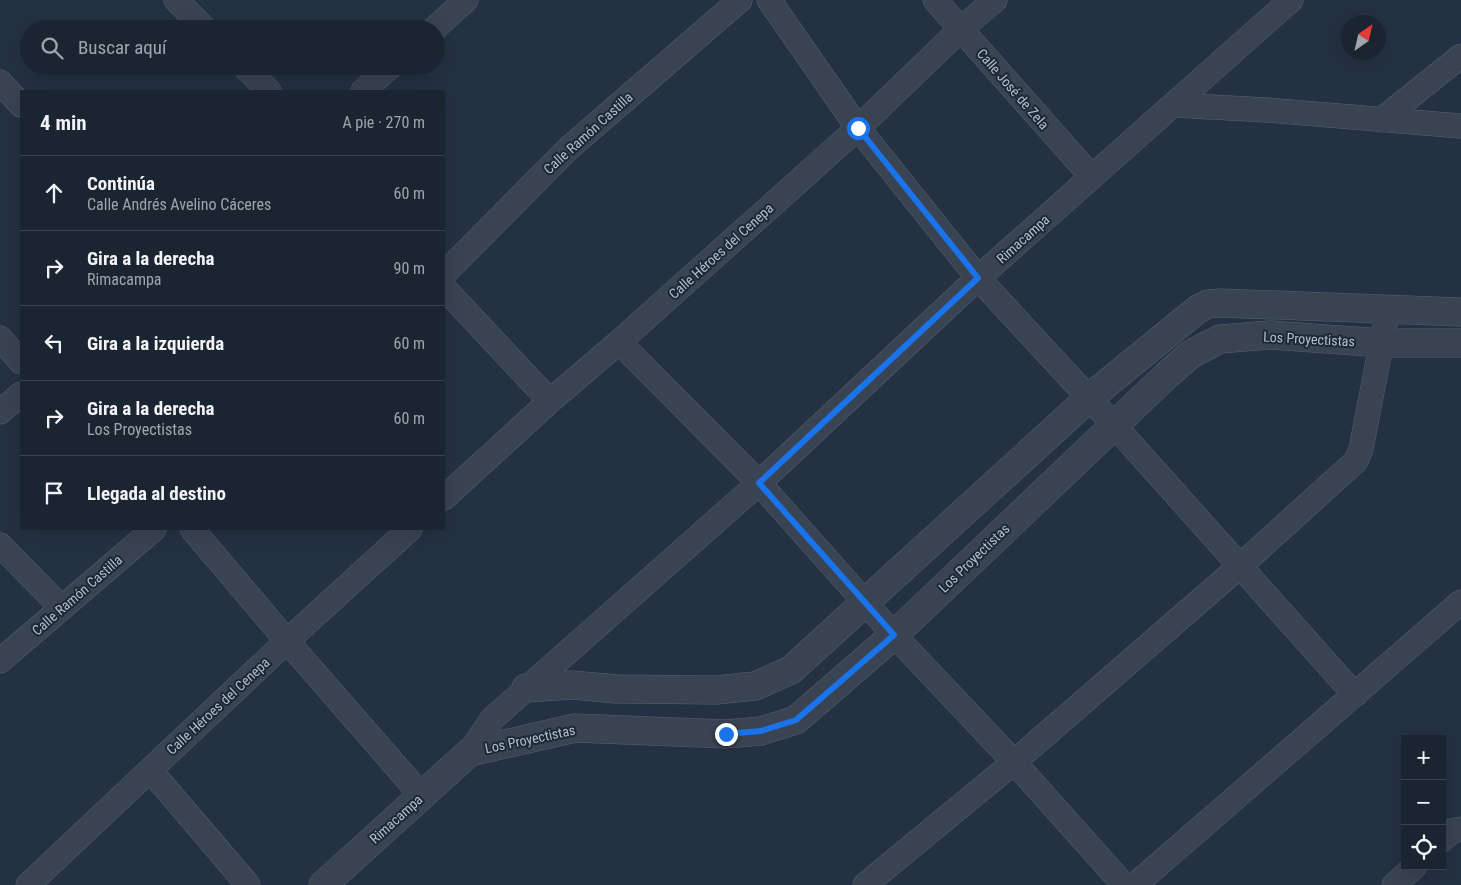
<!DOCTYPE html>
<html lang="es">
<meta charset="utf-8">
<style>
:root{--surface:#1b2532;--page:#242d3a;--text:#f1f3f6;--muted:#a0a5ac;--line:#39424d}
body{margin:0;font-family:"Roboto Condensed",sans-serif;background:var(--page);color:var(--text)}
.controls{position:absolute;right:15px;bottom:15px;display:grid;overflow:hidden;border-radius:0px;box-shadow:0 5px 20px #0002}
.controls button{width:45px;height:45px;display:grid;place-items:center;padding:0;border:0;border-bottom:1px solid var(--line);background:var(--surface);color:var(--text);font:25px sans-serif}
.compass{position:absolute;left:1341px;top:15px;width:45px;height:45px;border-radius:50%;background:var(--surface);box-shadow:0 5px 20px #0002;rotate:34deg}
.stop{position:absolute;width:15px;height:15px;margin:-11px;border:4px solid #1a73e8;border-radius:50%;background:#fff}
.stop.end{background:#1a73e8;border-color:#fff;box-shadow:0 1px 5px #0008}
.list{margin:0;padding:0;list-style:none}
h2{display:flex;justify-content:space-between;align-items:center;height:65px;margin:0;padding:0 20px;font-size:21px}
h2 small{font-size:16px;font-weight:400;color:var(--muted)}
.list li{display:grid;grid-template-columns:32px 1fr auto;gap:15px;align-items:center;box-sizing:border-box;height:75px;padding:0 20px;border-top:1px solid var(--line)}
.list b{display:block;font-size:19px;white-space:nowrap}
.list p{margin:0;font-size:16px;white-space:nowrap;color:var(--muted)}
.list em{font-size:16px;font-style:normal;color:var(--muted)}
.icon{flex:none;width:28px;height:28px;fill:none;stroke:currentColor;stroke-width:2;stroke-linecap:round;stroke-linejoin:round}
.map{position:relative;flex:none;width:1461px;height:885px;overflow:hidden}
.search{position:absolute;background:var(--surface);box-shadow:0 5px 20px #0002;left:20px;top:20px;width:425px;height:55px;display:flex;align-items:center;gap:12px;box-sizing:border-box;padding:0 18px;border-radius:28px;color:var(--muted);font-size:19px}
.panel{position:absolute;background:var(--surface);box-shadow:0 5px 20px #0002;left:20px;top:90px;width:425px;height:440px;border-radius:0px}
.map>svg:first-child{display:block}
</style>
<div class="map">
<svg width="1461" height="885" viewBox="0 0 1461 885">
<rect width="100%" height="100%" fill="#243142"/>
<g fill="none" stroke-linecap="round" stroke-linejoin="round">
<!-- minor casing -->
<g stroke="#57616f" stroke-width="25">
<g id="minor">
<path d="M176,0l29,29"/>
<path d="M769,0l89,128 120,150 136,147 241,270"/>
<path d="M935,0l157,177"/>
<path d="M434,29l32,-29"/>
<path d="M244,66l25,25"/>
<path d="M0,82l21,23"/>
<path d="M363,91l28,-25"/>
<path d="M1173,105l94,5 194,16"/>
<path d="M1381,120l80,-64"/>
<path d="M444,274l125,-126 171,-148"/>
<path d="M444,288l106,113"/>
<path d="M0,338l21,24"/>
<path d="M619,342l140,141 135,152 120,127 110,123"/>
<path d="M0,412l21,-18"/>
<path d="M444,498l106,-97 69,-59 239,-214 103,-99 34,-29"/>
<path d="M192,529l95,112 135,155"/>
<path d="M0,545l62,63"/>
<path d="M0,661l154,-132"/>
<path d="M470,752l22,-33 267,-236 219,-205 313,-278"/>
<path d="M150,770l98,115"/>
<path d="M1442,840l10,-9 9,-2"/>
<path d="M28,885l259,-244 123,-112"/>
<path d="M865,885l149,-123 226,-196 116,-105 5,-12 27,-140"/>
<path d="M1135,885l326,-283"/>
<path d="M1394,885l21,-19"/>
</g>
</g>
<!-- tertiary casing -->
<g stroke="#57616f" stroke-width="29">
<g id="tertiary">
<path d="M526,688l46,-3 45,4 99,1 39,-4 36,-16 298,-272 109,-89 10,-5 13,-1 240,9"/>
<path d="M323,885l147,-133 105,-24 151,6 35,-3 35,-11 98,-85 273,-260 24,-21 29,-15 50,-4 112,8h79"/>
</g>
</g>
<!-- minor -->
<use href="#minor" stroke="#394352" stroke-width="24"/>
<!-- tertiary -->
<use href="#tertiary" stroke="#394352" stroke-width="28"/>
</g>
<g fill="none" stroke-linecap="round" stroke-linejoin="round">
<!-- route -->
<path stroke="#1a73e8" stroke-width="6" d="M726,734l35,-3 35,-11 98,-85 -135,-152 219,-205 -120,-150"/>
</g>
<g text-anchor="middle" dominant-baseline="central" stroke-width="4" stroke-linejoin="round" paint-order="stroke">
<!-- street labels -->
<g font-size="14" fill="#b6becc" stroke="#1d2837">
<text transform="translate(1013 89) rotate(49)">Calle José de Zela</text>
<text transform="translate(588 133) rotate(-42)">Calle Ramón Castilla</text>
<text transform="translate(1023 239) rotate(-42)">Rimacampa</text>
<text transform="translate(721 251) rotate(-42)">Calle Héroes del Cenepa</text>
<text transform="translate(1309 339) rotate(3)">Los Proyectistas</text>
<text transform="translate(974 558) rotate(-44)">Los Proyectistas</text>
<text transform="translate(77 595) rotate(-41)">Calle Ramón Castilla</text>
<text transform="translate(218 706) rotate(-43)">Calle Héroes del Cenepa</text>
<text transform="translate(530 739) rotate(-12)">Los Proyectistas</text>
<text transform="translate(396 819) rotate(-42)">Rimacampa</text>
</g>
</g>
</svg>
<div class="controls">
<button>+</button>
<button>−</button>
<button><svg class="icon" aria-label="locate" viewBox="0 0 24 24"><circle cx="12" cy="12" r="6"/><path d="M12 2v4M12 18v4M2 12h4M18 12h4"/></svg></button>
</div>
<svg class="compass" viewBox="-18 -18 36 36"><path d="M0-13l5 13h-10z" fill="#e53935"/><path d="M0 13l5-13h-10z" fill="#a0a5ac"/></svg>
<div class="stop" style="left:858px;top:128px"></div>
<div class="stop end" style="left:726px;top:734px"></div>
<div class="search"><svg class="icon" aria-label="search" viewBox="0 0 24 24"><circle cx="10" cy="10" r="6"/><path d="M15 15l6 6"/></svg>Buscar aquí</div>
<section class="panel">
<h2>4 min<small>A pie · 270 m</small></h2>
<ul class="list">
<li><svg class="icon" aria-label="ahead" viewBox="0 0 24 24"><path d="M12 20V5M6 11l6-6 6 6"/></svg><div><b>Continúa</b><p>Calle Andrés Avelino Cáceres</p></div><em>60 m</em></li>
<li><svg class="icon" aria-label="right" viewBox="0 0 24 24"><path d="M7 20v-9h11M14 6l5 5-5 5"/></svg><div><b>Gira a la derecha</b><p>Rimacampa</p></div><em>90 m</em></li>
<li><svg class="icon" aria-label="left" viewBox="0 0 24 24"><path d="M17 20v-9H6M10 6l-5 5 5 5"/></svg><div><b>Gira a la izquierda</b></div><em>60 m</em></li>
<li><svg class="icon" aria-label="right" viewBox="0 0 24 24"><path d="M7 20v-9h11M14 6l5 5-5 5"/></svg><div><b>Gira a la derecha</b><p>Los Proyectistas</p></div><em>60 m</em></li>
<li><svg class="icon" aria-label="arrive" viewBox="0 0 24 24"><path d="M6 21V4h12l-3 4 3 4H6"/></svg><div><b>Llegada al destino</b></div></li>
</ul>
</section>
</div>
